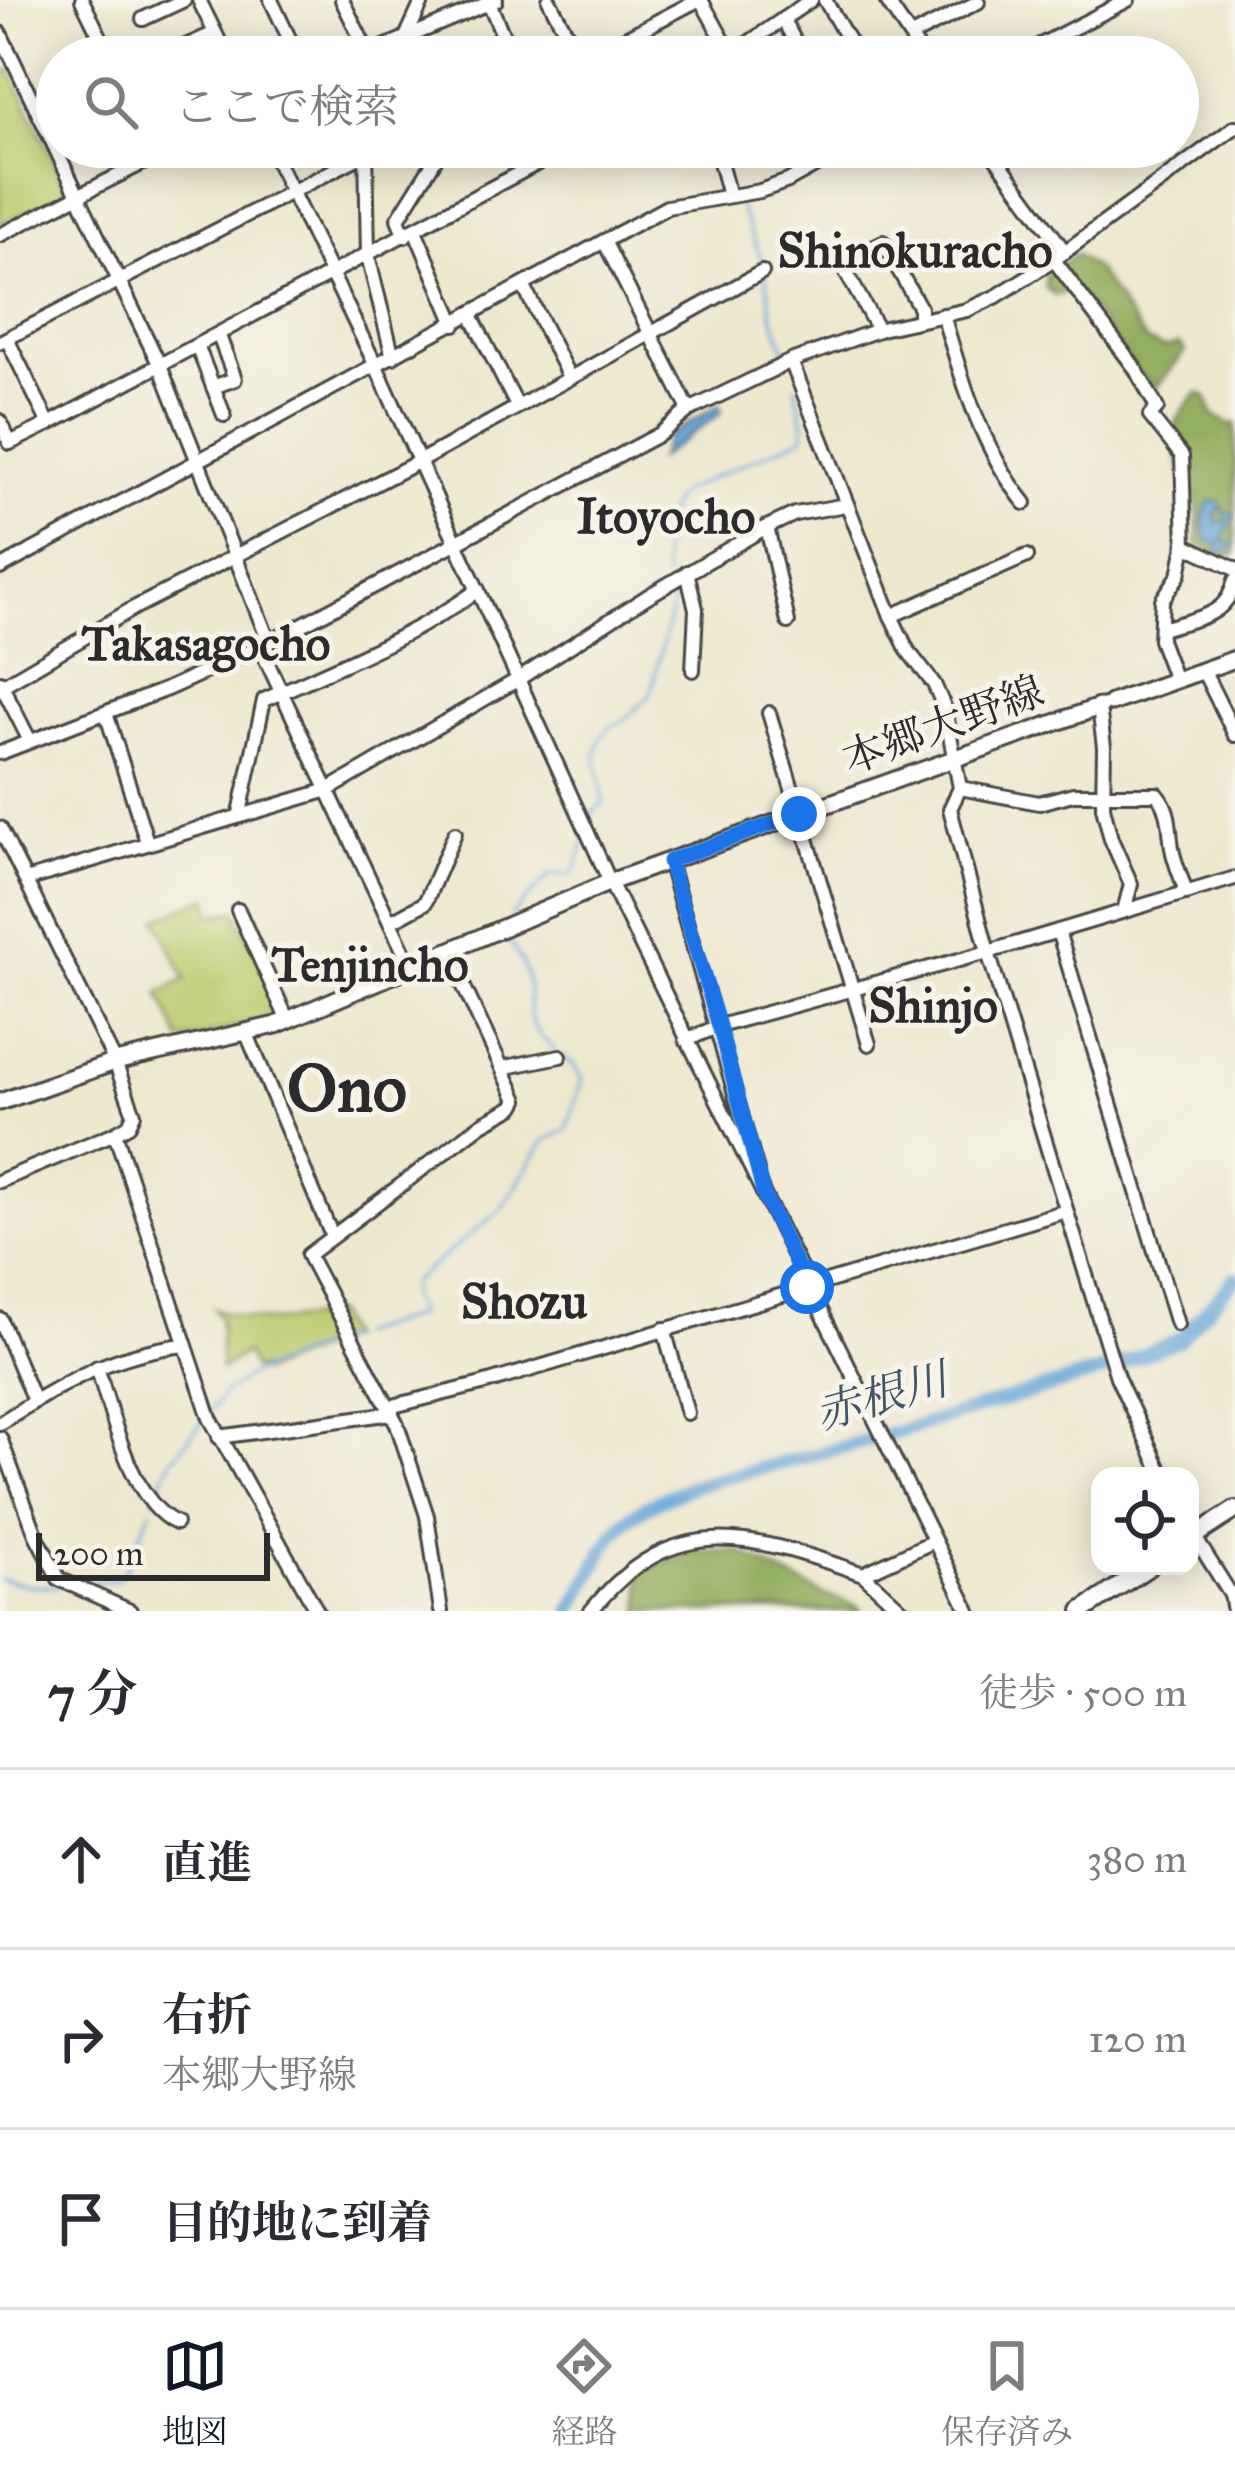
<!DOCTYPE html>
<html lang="ja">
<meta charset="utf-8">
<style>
:root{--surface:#fff;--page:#f7f7f7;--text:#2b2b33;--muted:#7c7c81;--line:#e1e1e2;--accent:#111827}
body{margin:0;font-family:"IM FELL Great Primer","Noto Serif JP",serif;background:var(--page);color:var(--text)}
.controls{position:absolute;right:36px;bottom:36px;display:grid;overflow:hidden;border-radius:24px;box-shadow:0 6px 30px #0003}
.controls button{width:108px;height:108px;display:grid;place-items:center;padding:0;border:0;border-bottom:3px solid var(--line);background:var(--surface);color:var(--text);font:60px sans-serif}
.scale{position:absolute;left:36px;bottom:30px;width:234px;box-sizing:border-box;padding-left:12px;border:6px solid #2b2b2b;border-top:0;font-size:33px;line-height:42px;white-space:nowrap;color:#2b2b2b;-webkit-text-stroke:9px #f7f3e8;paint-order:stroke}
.stop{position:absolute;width:36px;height:36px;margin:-27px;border:9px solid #1a73e8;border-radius:50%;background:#fff}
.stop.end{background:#1a73e8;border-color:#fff;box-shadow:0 3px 12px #0008}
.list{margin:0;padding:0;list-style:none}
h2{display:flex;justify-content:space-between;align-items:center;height:156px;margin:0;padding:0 48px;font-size:51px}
h2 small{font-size:39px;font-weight:400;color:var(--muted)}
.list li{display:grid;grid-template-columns:78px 1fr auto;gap:36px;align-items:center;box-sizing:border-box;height:180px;padding:0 48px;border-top:3px solid var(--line)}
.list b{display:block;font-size:45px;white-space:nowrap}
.list p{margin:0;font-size:39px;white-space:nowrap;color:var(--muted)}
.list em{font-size:39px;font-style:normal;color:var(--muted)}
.icon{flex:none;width:66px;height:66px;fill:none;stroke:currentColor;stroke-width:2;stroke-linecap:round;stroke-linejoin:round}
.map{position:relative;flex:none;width:1235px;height:1611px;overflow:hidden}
.search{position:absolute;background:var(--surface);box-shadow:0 6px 30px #0003;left:36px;right:36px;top:36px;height:132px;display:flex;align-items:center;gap:30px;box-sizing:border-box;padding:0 42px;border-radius:66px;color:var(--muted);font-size:45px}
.sheet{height:696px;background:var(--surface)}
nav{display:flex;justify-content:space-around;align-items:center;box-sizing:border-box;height:168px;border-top:3px solid var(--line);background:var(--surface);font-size:33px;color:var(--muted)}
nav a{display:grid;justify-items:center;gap:6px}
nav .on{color:var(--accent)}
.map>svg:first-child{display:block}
</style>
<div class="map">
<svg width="1235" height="1611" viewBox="0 0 1235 1611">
<rect width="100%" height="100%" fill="#f7f3e8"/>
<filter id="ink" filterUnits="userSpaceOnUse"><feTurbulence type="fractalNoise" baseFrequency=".00833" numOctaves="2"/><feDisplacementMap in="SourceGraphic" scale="24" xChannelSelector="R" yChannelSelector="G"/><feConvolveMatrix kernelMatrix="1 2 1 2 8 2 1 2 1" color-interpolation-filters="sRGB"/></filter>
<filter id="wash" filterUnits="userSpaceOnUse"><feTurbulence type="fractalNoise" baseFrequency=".004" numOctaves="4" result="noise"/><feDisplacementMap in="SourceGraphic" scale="48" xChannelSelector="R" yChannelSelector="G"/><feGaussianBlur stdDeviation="2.7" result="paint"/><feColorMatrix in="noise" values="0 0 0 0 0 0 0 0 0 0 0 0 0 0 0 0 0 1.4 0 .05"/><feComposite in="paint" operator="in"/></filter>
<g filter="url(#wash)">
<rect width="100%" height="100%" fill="#eee8cf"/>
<!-- green -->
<g fill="#bbcb6d" stroke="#737b4c" stroke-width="3">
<path d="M11,70l57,122 -68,32v-149z"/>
<path d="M208,897l3,17 25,-3 48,105 -103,25 -22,-48 27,-14 -29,-60z"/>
<path d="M213,1308c42,17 76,16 121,4l13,26 -86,35 -2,-5 -5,2 -9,-17 -25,17v-50z"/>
</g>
<!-- forest -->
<g fill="#94af60" stroke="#606d46" stroke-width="3">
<path d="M1075,254l22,17 49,70 18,7 16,-4 5,8 -29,36 -15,-12 -60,-80 -12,-4 -14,3 -10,-8 1,-12z"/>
<path d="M1199,393l8,4 5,17 19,11 4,-2v132l-8,3 -29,-13 -1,-47c-13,-13 -22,-46 -23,-64 0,-15 15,-33 25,-41z"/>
<path d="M690,1551h48l87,44 31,10 5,6h-220v-40z"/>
</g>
<!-- water -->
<g fill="#66a6d9" stroke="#486882" stroke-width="3">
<path d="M719,405l3,7 -63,46 9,-22z"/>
<path d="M1218,501l4,6 -7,6 3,10 8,-2 -2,-11 11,4 -13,28 13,1v4l-12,6 -5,-2v-7l-10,-3c-6,-11 -6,-29 2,-39z"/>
</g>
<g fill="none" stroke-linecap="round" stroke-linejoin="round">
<!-- stream -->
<g stroke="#66a6d9" stroke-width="3">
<path d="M736,198l29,69"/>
<path d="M766,276l6,38 16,45"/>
<path d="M666,579c-7,-25 -5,-68 15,-87l122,-55 1,-13 -9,-38"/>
<path d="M589,824l3,-11 12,-10 -8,-48 4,-16 11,-13 13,-6 26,-24 25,-103 -4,-6"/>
<path d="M511,916l40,-42 18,1 7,-6 9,-30"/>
<path d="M508,931l-1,6c5,10 15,23 18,34 11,39 -9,46 30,79"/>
<path d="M356,1335l62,-20 -8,-18 1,-14 91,-74 42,-68 23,-11 15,-50 -8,-15 -11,-9"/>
<path d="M211,1410l13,-17 30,-20 93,-36"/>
<path d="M154,1501l15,-37 36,-46"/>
<path d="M0,1579l34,7h23"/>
<path d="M85,1583l30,-3 8,-6 28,-64"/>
</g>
<!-- river -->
<path stroke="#66a6d9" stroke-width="14" d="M571,1611l38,-70 21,-24 17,-11 45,-20 183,-47 238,-71 67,-29 55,-61"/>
</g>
</g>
<g filter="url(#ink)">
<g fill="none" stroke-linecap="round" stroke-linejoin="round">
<!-- minor casing -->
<g stroke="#484744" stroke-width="18">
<g id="minor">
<path d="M82,0l28,57"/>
<path d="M199,0l28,57"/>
<path d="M271,0l27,57"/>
<path d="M342,0l26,53"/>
<path d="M488,0l24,57"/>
<path d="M549,0l30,57"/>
<path d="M701,0l30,54"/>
<path d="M825,0l33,57"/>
<path d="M886,0l38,57"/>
<path d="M143,19l41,-19"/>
<path d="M783,19l20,38"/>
<path d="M0,33l161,335 108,274"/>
<path d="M911,36l67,-34"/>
<path d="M406,37l17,-37"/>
<path d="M161,57l54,-24"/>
<path d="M360,57l136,-57"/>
<path d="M485,57l6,-14 11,-7"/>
<path d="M589,57l109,-57"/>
<path d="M728,57l83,-57"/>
<path d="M1017,57l111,-57"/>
<path d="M270,147l106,219 234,516 359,729"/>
<path d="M716,147l13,49"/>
<path d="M988,147l77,105"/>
<path d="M366,148l2,108 25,101"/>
<path d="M415,230l40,94"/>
<path d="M0,235l175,-88"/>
<path d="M405,236l-7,-17 45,-72"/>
<path d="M604,241l85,169"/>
<path d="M1054,260l81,108 22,40 -7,8 32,40 3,89 -6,30 -17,25 -2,40 15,40"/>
<path d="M524,287l45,90"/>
<path d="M471,315l46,91"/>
<path d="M943,315c19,65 39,135 82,188"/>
<path d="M878,330l-37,-67 42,-21 37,66v11"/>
<path d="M7,339l42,85"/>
<path d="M0,342l365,-188"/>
<path d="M198,348l26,67"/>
<path d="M791,361l100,255 17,35 26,33 11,25 15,79 -10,21 38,143 129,425 46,99"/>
<path d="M213,387l22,-8 -16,-43"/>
<path d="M0,421l10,22 39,-19 519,-277"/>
<path d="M767,527l21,95"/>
<path d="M1185,545l50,24"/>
<path d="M0,568l667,-361 93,-16 28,-10 61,-34"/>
<path d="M687,572l9,37 -3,61"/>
<path d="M891,616l136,-60"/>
<path d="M1162,629c33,-11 65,-11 73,-49"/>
<path d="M260,647l152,322"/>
<path d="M1203,670l32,65"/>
<path d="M0,682l29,57"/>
<path d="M0,687l134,-79 286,-147 342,-189"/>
<path d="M1104,705l-5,2 5,40 -1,60 8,32 20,45 -7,27"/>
<path d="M106,713l41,129"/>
<path d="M769,713l100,331"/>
<path d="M0,753l167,-64 93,-42 400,-213 29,-24 102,-49 90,-32 86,-19 30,-14 51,-32 187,-137"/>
<path d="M960,788l79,15 34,-9h84c16,19 11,37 16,59 3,13 9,26 13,40"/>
<path d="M240,813l24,-113c74,-34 147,-62 214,-110"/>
<path d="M0,828l115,234 19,52 -5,11 -14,8 -115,48"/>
<path d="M669,861l88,310"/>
<path d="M26,880l302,-90 189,-110 131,-84 115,-67 32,-15 51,-9"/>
<path d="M238,910l50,111"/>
<path d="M390,922l35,-19 30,-70"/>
<path d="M1058,931l119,393"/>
<path d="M247,1034l85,202"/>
<path d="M686,1040l33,-14 269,-74 247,-74"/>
<path d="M502,1068l58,-12"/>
<path d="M115,1133l95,285 107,193"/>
<path d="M0,1319l34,82"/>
<path d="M664,1329l23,84"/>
<path d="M97,1367c15,46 33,134 79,156"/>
<path d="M389,1407l93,-23 584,-173"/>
<path d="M0,1423c63,-40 109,-69 184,-78"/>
<path d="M219,1437l173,-24"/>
<path d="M0,1438l36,97 23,44 71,32"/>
<path d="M1191,1531l40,64 3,16"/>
<path d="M863,1574l40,37"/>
<path d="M441,1611l-14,-95 -30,-92 -89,-169 174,-131 31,-17 4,-7 -69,-147"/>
<path d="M591,1611c82,-103 164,-75 272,-37l71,-33"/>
</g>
</g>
<!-- major casing -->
<g stroke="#484744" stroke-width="21">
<g id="major">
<path d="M1111,703l124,-44"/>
<path d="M0,1102l115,-40 161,-37 334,-143 489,-175"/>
</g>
</g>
<!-- highway casing -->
<g stroke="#484744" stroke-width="22">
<g id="highway">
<path d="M1190,1539l45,-29"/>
<path d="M1082,1611l68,-45"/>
</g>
</g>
<!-- minor -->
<use href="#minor" stroke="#fff" stroke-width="12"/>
<!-- major -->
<use href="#major" stroke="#fff" stroke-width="15"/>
<!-- highway -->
<use href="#highway" stroke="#fff" stroke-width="16"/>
</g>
</g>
<g fill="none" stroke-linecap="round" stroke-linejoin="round" filter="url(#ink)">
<!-- route -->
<path stroke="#1a73e8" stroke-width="15" d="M799,814l-130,47 50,165 45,169 43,92"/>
</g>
<g text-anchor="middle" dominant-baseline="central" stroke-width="10" stroke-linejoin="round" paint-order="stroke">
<!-- street labels -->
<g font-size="42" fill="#2b2b2b" stroke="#f7f3e8">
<text transform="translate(943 725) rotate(-20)">本郷大野線</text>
</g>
<!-- water labels -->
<g font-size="45" font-style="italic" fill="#405668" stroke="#f7f3e8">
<text transform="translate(881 1396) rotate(-16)">赤根川</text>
</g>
<!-- quarter labels -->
<g font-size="48" font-weight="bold" fill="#2b2b2b" stroke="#f7f3e8">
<text x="915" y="250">Shinokuracho</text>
<text x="666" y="516">Itoyocho</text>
<text x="206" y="643">Takasagocho</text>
<text x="370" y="964">Tenjincho</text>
<text x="933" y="1005">Shinjo</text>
<text x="524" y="1301">Shozu</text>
</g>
<!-- town labels -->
<g font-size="66" font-weight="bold" fill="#2b2b2b" stroke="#f7f3e8">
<text x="347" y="1088">Ono</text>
</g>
</g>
</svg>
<div class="controls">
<button><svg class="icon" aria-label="locate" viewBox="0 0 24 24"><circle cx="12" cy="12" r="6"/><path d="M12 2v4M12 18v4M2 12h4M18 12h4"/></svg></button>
</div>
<div class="scale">200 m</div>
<div class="stop" style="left:807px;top:1287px"></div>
<div class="stop end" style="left:799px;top:814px"></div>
<div class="search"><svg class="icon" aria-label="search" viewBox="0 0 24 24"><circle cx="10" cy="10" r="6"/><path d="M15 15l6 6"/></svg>ここで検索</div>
</div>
<section class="sheet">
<h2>7 分<small>徒歩 · 500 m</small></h2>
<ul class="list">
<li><svg class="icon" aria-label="ahead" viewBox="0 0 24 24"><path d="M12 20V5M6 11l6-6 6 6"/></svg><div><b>直進</b></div><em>380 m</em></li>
<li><svg class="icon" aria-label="right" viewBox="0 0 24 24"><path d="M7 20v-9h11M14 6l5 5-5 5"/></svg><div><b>右折</b><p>本郷大野線</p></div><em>120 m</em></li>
<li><svg class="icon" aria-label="arrive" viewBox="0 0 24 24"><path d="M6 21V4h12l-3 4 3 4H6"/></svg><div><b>目的地に到着</b></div></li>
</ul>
</section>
<nav>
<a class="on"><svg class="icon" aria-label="map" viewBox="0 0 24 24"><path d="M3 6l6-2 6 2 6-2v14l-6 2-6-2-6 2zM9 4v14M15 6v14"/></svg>地図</a>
<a><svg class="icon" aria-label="directions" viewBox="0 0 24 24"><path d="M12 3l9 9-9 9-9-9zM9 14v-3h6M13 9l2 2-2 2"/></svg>経路</a>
<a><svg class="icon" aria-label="saved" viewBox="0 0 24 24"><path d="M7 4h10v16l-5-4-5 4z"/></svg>保存済み</a>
</nav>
